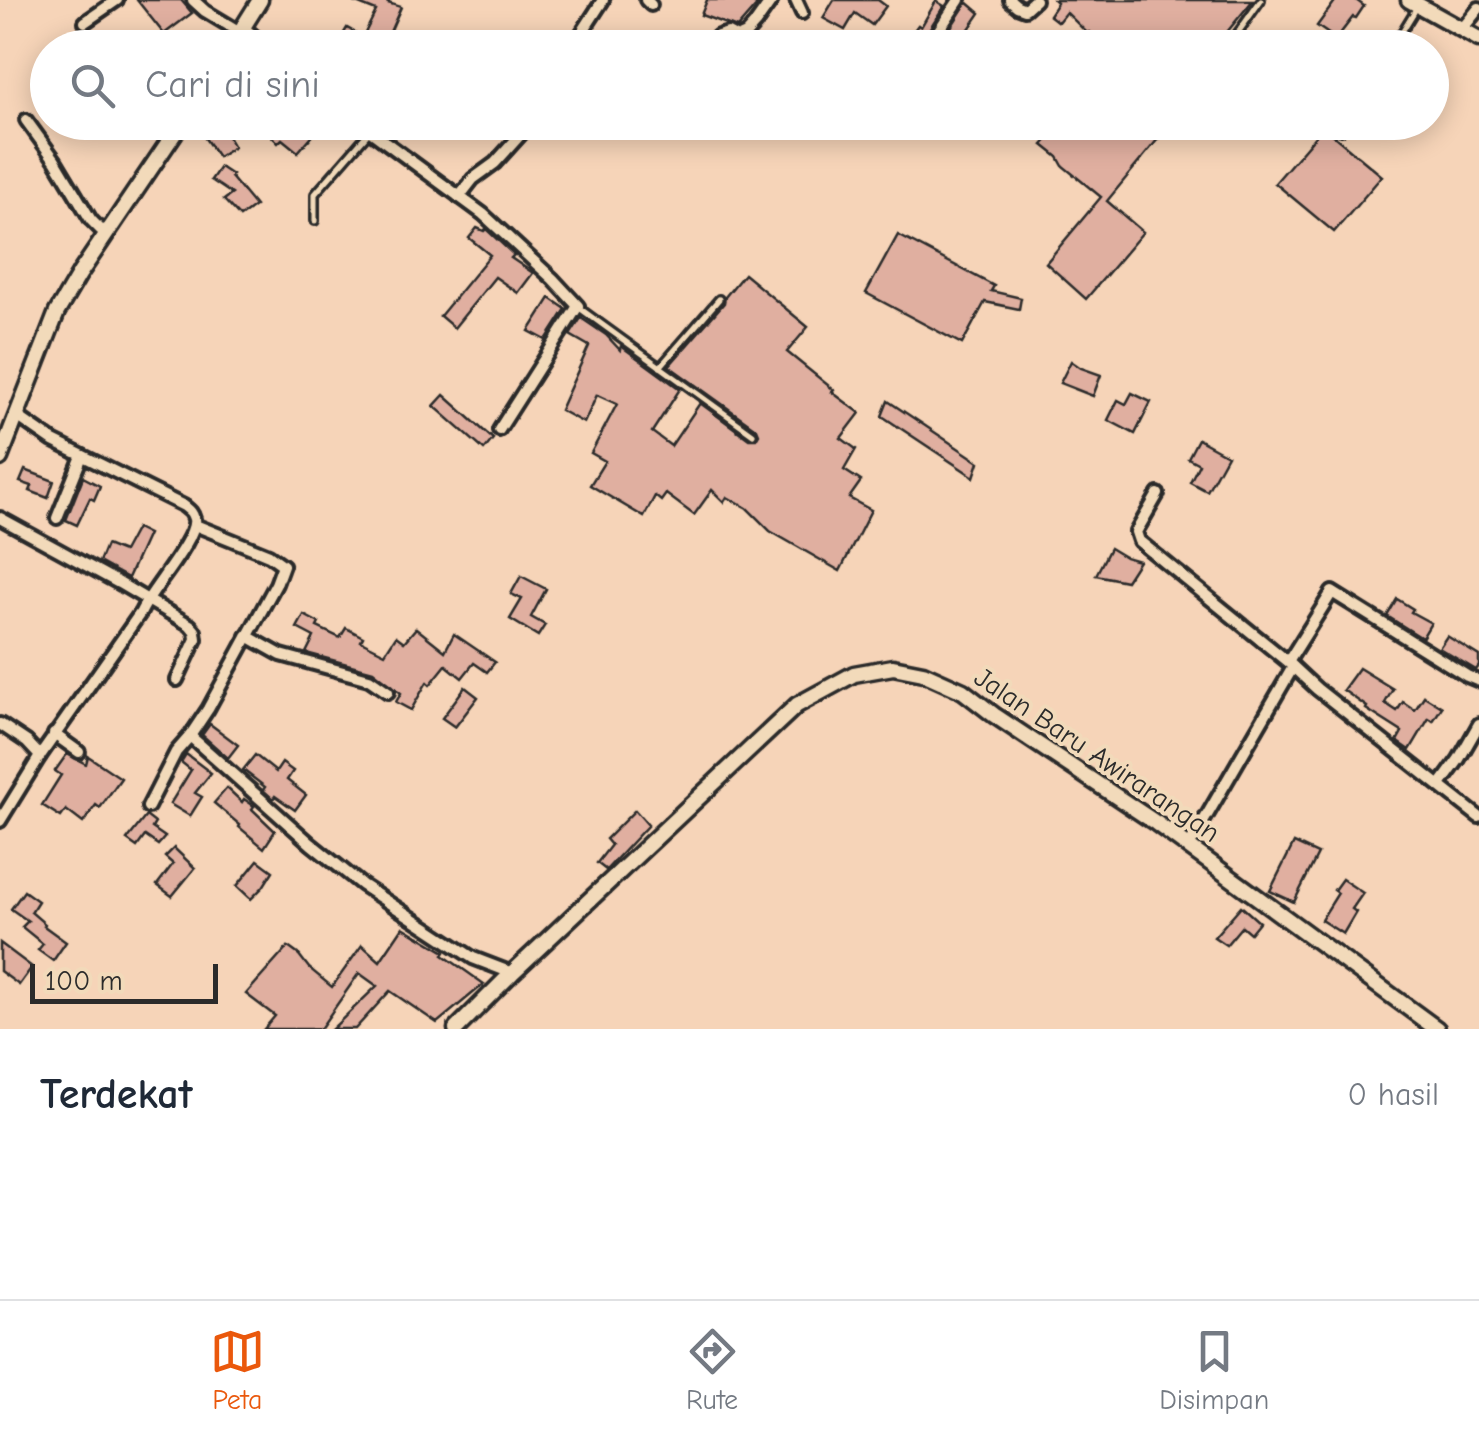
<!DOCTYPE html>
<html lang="id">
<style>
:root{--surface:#fff;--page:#f6f6f7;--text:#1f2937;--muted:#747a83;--line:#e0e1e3;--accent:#ea580c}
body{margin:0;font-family:"Comic Neue",sans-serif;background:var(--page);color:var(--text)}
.scale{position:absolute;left:30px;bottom:25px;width:188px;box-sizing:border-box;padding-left:10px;border:5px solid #2b2b2b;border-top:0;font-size:28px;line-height:35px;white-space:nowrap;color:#2b2b2b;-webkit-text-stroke:8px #f2daba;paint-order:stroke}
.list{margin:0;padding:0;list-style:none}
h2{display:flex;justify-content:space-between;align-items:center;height:130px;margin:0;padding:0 40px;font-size:42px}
h2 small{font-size:32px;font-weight:400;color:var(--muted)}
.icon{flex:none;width:55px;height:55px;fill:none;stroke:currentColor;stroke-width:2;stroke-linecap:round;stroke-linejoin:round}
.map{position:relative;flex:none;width:1479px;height:1029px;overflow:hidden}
.search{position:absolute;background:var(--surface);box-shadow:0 5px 25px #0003;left:30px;right:30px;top:30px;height:110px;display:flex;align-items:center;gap:25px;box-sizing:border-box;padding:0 35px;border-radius:55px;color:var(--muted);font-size:38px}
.sheet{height:270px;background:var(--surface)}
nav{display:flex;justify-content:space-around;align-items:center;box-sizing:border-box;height:140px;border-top:2px solid var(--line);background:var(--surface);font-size:28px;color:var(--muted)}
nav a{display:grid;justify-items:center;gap:5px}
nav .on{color:var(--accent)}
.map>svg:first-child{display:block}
</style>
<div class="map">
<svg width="1479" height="1029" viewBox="0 0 1479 1029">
<rect width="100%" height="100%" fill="#f6d4b8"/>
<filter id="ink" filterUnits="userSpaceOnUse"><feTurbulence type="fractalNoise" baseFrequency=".01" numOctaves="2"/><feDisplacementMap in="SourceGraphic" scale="20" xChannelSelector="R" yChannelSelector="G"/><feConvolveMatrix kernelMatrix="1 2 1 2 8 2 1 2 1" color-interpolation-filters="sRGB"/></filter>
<g filter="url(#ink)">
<!-- building -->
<g fill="#e0afa0" stroke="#2b2b2b" stroke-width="2.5">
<path d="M137,0h44l11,13 -28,21z"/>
<path d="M349,0h41l-2,3 13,4 -18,41h-48l12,-20 16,9 13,-26z"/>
<path d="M707,0h40l10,5 -20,23 -36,-13z"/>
<path d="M834,0h44l8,6 -14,19 -17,-12 -10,17 -22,-12z"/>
<path d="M1054,0h199l-39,48h-53l-10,-10 -9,10h-35l-18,-16 -2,1 -21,-21 -8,10 -9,-7 8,-12z"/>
<path d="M1336,0h20l8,6 -8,12 -3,-1 -17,22 -19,-13z"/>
<path d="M936,1l8,5 -14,22 2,7 5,4 9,-4 21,-33 13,11 -24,35h-31l-16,-11 9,-12 3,2z"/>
<path d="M206,122h32l-12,11 8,14 -16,10 -20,-29z"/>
<path d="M272,122h37l8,8 -19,22 -16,-13 -4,4 -13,-14z"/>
<path d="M1036,122h136l-65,79 36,31 -57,67 -40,-36 55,-66 -38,-31 -5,-9 -15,-12 9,-10z"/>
<path d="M1323,127l59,49 -48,56 -59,-49z"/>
<path d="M220,167l12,8 -1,2 24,29 -15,11 -16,-17 8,-6 -21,-14z"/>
<path d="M477,228l7,3 2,-2 28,26 -3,3 22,15 -15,20 -23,-16 -41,51 -14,-12 50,-61 -21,-17z"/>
<path d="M898,235l96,51 -3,5 30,7 -2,11 -34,-7 -23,42 -96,-51z"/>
<path d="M744,274l64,53 -21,25 47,38 -2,2 28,21 -19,25 15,11 -12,21 17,11 -12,17 22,12 -31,61 -70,-40 -23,-23 -20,-11 -3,5 -12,-12 -18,25 -28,-21 -5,7 -6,-5 -11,21 -54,-32 15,-24 -14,-8 26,-49 -20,-9 -13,28 -24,-13 29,-64 -19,-11 11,-17 25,17 14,15 1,-4 59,43 -28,43 19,14 29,-43 49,36h7l3,-5 -2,-5 -88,-63 55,-63 1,-6z"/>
<path d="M550,298l16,11 -20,31 -17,-9z"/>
<path d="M1071,361l10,7 20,7 -8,21 -33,-13z"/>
<path d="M1132,393l19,9 -16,32 -27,-14 10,-20 8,4z"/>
<path d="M444,395l49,44 -9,11 -50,-44z"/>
<path d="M888,401l91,61 -5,15 -92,-61z"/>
<path d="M1198,439l29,16 -20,36 -17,-9 9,-18 -11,-6z"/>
<path d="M25,470l29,11 -6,17 -18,-7 2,-5 -12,-4z"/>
<path d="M83,477l17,9 -6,14 -4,-2 -13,27 -11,-5z"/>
<path d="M136,528l12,6 -20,44 -29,-16 7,-17 17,7z"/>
<path d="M1110,548l15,9 14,4 -13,20 -30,-6z"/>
<path d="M521,576l25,13 -15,28 14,8 -7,11 -28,-17 12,-20 -11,-5z"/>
<path d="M1397,599l16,10 -2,3 20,11 -9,15 -35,-22z"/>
<path d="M304,615l15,8 -2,4 23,11 6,-10 17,9 -2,4 24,12 11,-17 8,6 12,-14 29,23 9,-17 41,28 -8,10 -13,-9 -12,15 -16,-13 -16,20 -3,-3 -16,28 -15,-8 5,-9 -28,-22 -67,-18 8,-16 -17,-9z"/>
<path d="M1447,636l32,20v10l-3,4 -37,-22z"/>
<path d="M1359,668l34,21 -8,14 12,8 6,-9 12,8 9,-14 18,11 -9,14 -4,-3 -19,32 -13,-9 5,-9 -36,-23 1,-2 -24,-17z"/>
<path d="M465,687l13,10 -23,30 -13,-9z"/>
<path d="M210,724l28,21 -10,13 -26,-23z"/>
<path d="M67,754l19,10 2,-8 33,22 -21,30 -4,-3 -13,18 -17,-13 -5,7 -19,-12 19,-30 -6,-4z"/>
<path d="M186,754l25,19 -16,20 7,4 -12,19 -20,-12 21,-34 -10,-8z"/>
<path d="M255,755l21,17 6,-9 11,8 -6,9 19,15 -11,15 -20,-14 -2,3 -10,-9 2,-3 -22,-17z"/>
<path d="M227,788l15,14 2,-3 10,7 -2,3 23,22 -11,17 -25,-21 1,-2 -26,-22z"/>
<path d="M635,810l13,15 -42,45 -9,-7 14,-18 -5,-6z"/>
<path d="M146,816l9,7 -3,5 13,9 -7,8 -13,-9 -8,11 -10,-7z"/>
<path d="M1294,843l24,11 -24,48 -24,-11z"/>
<path d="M174,848l21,20 -23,28 -15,-11 16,-21 -8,-7z"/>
<path d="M258,860l15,11 -10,16 -12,12 -14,-13z"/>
<path d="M1342,879l21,14 -11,16 4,3 -13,22 -22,-14 17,-27 -4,-3z"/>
<path d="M24,891l14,10 -7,11 14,12 -1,2 22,16 -13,19 -15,-11 5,-6 -21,-17 6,-6 -17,-12z"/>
<path d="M1241,906l18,16 -9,11 -8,-7 -16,19 -12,-8z"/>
<path d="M403,927l42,25 -2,3 41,29 -47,39 -47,-32 -35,38h-23l45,-43 -18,-13 -39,56h-56l11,-13 -29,-22 42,-47 11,8 10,13 23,19 30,-42 18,16z"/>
<path d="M0,943l32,24 -13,18 -19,-14z"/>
</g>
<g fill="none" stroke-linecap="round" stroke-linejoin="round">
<!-- lane casing -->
<g stroke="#2b2b2b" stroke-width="12">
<g id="lane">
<path d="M1227,48l34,-48"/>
<path d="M1392,48l25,-41"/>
<path d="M1341,131l5,-9"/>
<path d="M315,221v-27l54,-62"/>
<path d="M578,307l175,127"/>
<path d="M660,367l59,-68"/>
</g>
</g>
<!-- street casing -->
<g stroke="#2b2b2b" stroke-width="18">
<g id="street">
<path d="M193,0l12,11 35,21"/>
<path d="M646,0l5,5"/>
<path d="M796,0l6,13"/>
<path d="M1010,0l7,6 8,3 10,-9"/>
<path d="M85,22l32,-22"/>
<path d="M243,27l25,21"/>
<path d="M1462,29l17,-21"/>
<path d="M939,30l20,-30"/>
<path d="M572,48l31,-48"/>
<path d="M707,48l11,-12 10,-3 9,5 9,-4 9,-10 17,-24"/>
<path d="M26,120l29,40 36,60 10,10 9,-1"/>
<path d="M358,122l125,92 70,65 25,27 -79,124"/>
<path d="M459,197l14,-18 22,-16 37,-41"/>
<path d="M1158,494l-22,38 3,9 149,121 29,27 162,128"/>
<path d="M0,518l119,65 71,42 5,6 1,8 -19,41"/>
<path d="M57,518l25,-62"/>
<path d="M247,636l34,19 88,24 19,13"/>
<path d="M1288,662l44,-70 135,84 12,5"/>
<path d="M0,724l27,18 13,14 101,-144c9,-21 57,-74 53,-93 -2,-7 -4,-8 -10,-13l-131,-65 -36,-25"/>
<path d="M54,734l25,18"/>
<path d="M190,736l18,-27 68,-125 7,-19 -14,-10 -74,-30"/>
<path d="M1440,785l19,-26 20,-35"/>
<path d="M148,807l28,-55 14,-16 121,108 51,41 111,73 39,15"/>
<path d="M0,821l40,-65"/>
<path d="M1188,848l105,-181"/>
</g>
</g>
<!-- secondary casing -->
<g stroke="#2b2b2b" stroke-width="21">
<g id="secondary">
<path d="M1409,0l70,39"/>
<path d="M230,48l30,-48"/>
<path d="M0,458l57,-146 23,-39 102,-151"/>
<path d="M456,1029l56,-56 285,-268 57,-31 39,-7 30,6 40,18 31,24 162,108 281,206"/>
</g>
</g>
<!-- lane -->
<use href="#lane" stroke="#f2daba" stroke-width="5"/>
<!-- street -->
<use href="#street" stroke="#f2daba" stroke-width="10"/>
<!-- secondary -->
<use href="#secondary" stroke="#f2daba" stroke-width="14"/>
</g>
</g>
<g text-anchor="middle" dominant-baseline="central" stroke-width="8" stroke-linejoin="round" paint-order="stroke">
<!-- street labels -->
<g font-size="28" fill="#2b2b2b" stroke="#f2daba">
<text transform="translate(1097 755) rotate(34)">Jalan Baru Awirarangan</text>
</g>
</g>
</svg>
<div class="scale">100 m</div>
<div class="search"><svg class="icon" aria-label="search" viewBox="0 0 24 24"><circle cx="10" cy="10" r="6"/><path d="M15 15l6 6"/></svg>Cari di sini</div>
</div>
<section class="sheet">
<h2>Terdekat<small>0 hasil</small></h2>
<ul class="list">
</ul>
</section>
<nav>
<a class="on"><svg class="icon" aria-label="map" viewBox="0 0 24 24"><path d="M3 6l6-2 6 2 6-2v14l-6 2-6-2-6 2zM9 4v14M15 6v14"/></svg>Peta</a>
<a><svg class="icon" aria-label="directions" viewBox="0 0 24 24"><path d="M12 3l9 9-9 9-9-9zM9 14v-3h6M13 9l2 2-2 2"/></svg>Rute</a>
<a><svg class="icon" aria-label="saved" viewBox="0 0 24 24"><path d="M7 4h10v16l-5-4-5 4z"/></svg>Disimpan</a>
</nav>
